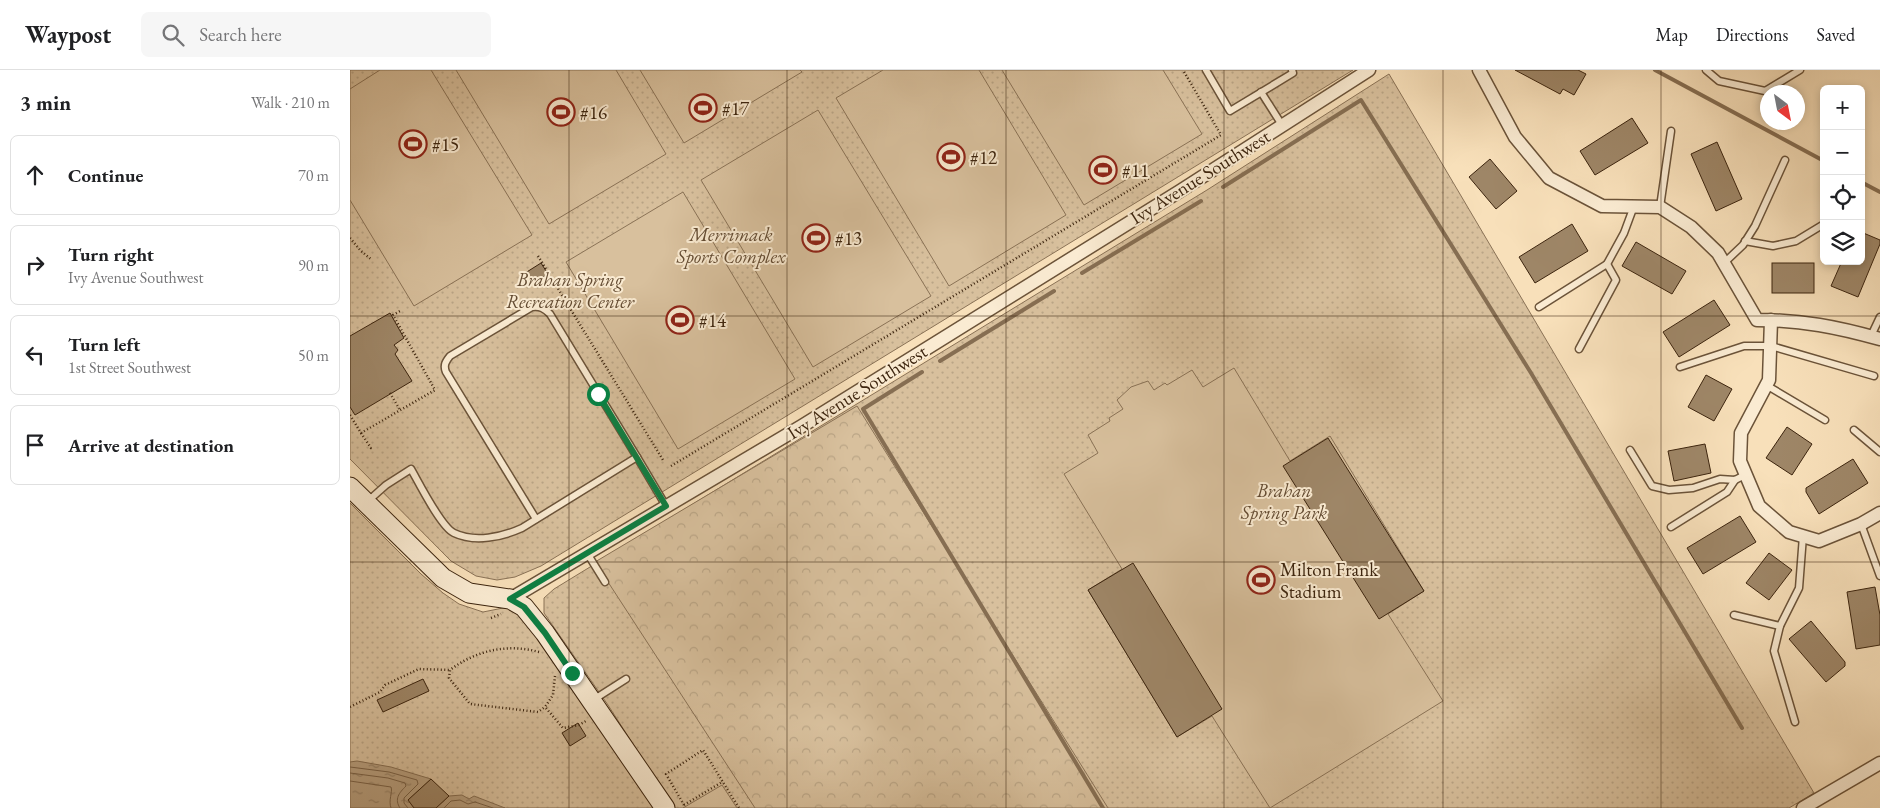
<!DOCTYPE html>
<meta charset="utf-8">
<style>
:root{--surface:#fff;--page:#f6f6f6;--text:#202124;--muted:#757577;--line:#e0e0e0}
body{margin:0;font-family:"EB Garamond",serif;background:var(--page);color:var(--text)}
.controls{position:absolute;right:15px;top:15px;display:grid;overflow:hidden;border-radius:8px;box-shadow:0 2px 8px #0003}
.controls button{width:45px;height:45px;display:grid;place-items:center;padding:0;border:0;border-bottom:1px solid var(--line);background:var(--surface);color:var(--text);font:25px sans-serif}
.compass{position:absolute;left:1410px;top:15px;width:45px;height:45px;border-radius:50%;background:var(--surface);box-shadow:0 2px 8px #0003;rotate:148deg}
.stop{position:absolute;width:15px;height:15px;margin:-11px;border:4px solid #0b8043;border-radius:50%;background:#fff}
.stop.end{background:#0b8043;border-color:#fff;box-shadow:0 1px 5px #0008}
.list{margin:0;padding:0;list-style:none}
h2{display:flex;justify-content:space-between;align-items:center;height:65px;margin:0;padding:0 20px;font-size:21px}
h2 small{font-size:16px;font-weight:400;color:var(--muted)}
.list li{display:grid;grid-template-columns:32px 1fr auto;gap:15px;align-items:center;box-sizing:border-box;height:80px;margin:0 10px 10px;padding:0 10px;border:1px solid var(--line);border-radius:8px}
.list b{display:block;font-size:19px;white-space:nowrap}
.list p{margin:0;font-size:16px;white-space:nowrap;color:var(--muted)}
.list em{font-size:16px;font-style:normal;color:var(--muted)}
.icon{flex:none;width:28px;height:28px;fill:none;stroke:currentColor;stroke-width:2;stroke-linecap:round;stroke-linejoin:round}
.map{position:relative;flex:none;width:1530px;height:738px;overflow:hidden}
header{display:flex;align-items:center;gap:30px;box-sizing:border-box;height:70px;padding:0 25px;background:var(--surface);border-bottom:1px solid var(--line)}
header strong{font-size:24px}
nav{display:flex;gap:28px;margin-inline-start:auto;font-size:18px}
.search{width:350px;height:45px;background:var(--page);display:flex;align-items:center;gap:12px;box-sizing:border-box;padding:0 18px;border-radius:8px;color:var(--muted);font-size:19px}
main{display:flex}
aside{flex:1;background:var(--surface)}
.map>svg:first-child{display:block}
</style>
<header>
<strong>Waypost</strong>
<div class="search"><svg class="icon" aria-label="search" viewBox="0 0 24 24"><circle cx="10" cy="10" r="6"/><path d="M15 15l6 6"/></svg>Search here</div>
<nav><a>Map</a><a>Directions</a><a>Saved</a></nav>
</header>
<main>
<aside>
<h2>3 min<small>Walk · 210 m</small></h2>
<ul class="list">
<li><svg class="icon" aria-label="ahead" viewBox="0 0 24 24"><path d="M12 20V5M6 11l6-6 6 6"/></svg><div><b>Continue</b></div><em>70 m</em></li>
<li><svg class="icon" aria-label="right" viewBox="0 0 24 24"><path d="M7 20v-9h11M14 6l5 5-5 5"/></svg><div><b>Turn right</b><p>Ivy Avenue Southwest</p></div><em>90 m</em></li>
<li><svg class="icon" aria-label="left" viewBox="0 0 24 24"><path d="M17 20v-9H6M10 6l-5 5 5 5"/></svg><div><b>Turn left</b><p>1st Street Southwest</p></div><em>50 m</em></li>
<li><svg class="icon" aria-label="arrive" viewBox="0 0 24 24"><path d="M6 21V4h12l-3 4 3 4H6"/></svg><div><b>Arrive at destination</b></div></li>
</ul>
</aside>
<div class="map">
<svg width="1530" height="738" viewBox="0 0 1530 738">
<defs>
<pattern id="grass-dots" width="8" height="8" patternUnits="userSpaceOnUse" patternTransform="scale(1.25)"><rect width="8" height="8" fill="#d8c09d"/><path d="M2 2h.1M6 6h.1" fill="none" stroke="#baa586" stroke-width="1.8" stroke-linecap="round"/></pattern>
<pattern id="forest-crowns" width="20" height="18" patternUnits="userSpaceOnUse" patternTransform="scale(1.25)"><rect width="20" height="18" fill="#d8c09d"/><path d="M2 6a3 3 0 1 1 6 0M12 15a3 3 0 1 1 6 0" fill="none" stroke="#baa586"/></pattern>
<pattern id="water-ripples" width="26" height="14" patternUnits="userSpaceOnUse" patternTransform="scale(1.25)"><rect width="26" height="14" fill="#b8a080"/><path d="M2 4q2-2 4 0t4 0M15 11q2-2 4 0t4 0" fill="none" stroke="#978267"/></pattern>
</defs>
<rect width="100%" height="100%" fill="#f8e0ba"/>
<filter id="stains"><feTurbulence type="fractalNoise" baseFrequency=".004" numOctaves="4"/><feColorMatrix values="0 0 0 0 .2 0 0 0 0 .09 0 0 0 0 .02 0 0 0 .5 -.17"/></filter>
<radialGradient id="worn" r=".72"><stop offset=".6" stop-color="#630" stop-opacity="0"/><stop offset="1" stop-color="#630" stop-opacity=".3"/></radialGradient>
<!-- grass -->
<g fill="url(#grass-dots)" stroke="#8a7256">
<path d="M0,0h1003l-812,496 -26,11 -18,3 -21,-4 -25,-15 -101,-102z"/>
<path d="M1039,4l425,719 -25,15h-1115l-66,-103 -64,-92v-15l10,-9 653,-399z"/>
<path d="M0,433l71,71 22,19 16,11 24,8 20,-4 10,1 7,4 137,195h-307z"/>
</g>
<!-- forest -->
<path fill="url(#forest-crowns)" stroke="#8a7256" d="M507,336l251,402h-353l-160,-246z"/>
<!-- pitch -->
<g fill="#d8c09d" stroke="#8a7256">
<path d="M30,0h51l101,165 -118,71 -64,-106v-111z"/>
<path d="M106,0h160l50,84 -117,70z"/>
<path d="M290,0h160l2,2 -118,71z"/>
<path d="M533,0h96l87,145 -117,71 -113,-188z"/>
<path d="M652,0h161l39,64 -118,71z"/>
<path d="M468,40l113,186 -118,71 -112,-187z"/>
<path d="M333,122l112,187 -117,70 -112,-187z"/>
<path d="M884,298l56,93 40,-25 94,155 -36,23 55,87 -173,107 -58,-92 -35,21 -89,-147 34,-21 -58,-95 34,-21 -10,-18 22,-14 -1,-3 14,-9 -6,-9 14,-13 17,-6 6,9 11,-7 2,2 25,-15 11,17z"/>
<path d="M372,715l15,23h-54z"/>
</g>
<!-- water -->
<g fill="url(#water-ripples)" stroke="#866e52">
<path d="M7,691l34,6 40,12 -23,21 6,8h-64v-46z"/>
<path d="M112,725l7,4 5,-3 31,12h-69l13,-12z"/>
</g>
<g fill="none" stroke-linecap="round" stroke-linejoin="round">
<!-- shore -->
<g stroke="#7a6247" stroke-width="1">
<path d="M0,697l39,5 28,8 1,4 -14,14v5l4,5"/>
<path d="M0,703l38,5 17,5 1,3c-7,7 -12,13 -6,22"/>
<path d="M0,711l41,6c2,5 -3,13 0,21"/>
<path d="M94,738l7,-7 9,-1 8,4 7,-2 18,6"/>
</g>
<!-- stream -->
<g stroke="#866e52" stroke-width="4">
<path d="M1305,0l169,91"/>
<path d="M1511,112l19,10"/>
<path d="M873,117l138,-87 170,273 211,355"/>
<path d="M732,203l119,-72"/>
<path d="M590,291l114,-70"/>
<path d="M572,302l-59,37 240,399"/>
</g>
</g>
<!-- building -->
<g fill="#9e8667" stroke="#3c240e">
<path d="M1165,0h63l8,4 -12,21 -11,-6 -3,5z"/>
<path d="M1282,48l16,25 -53,32 -15,-24z"/>
<path d="M1367,72l25,57 -26,12 -25,-57z"/>
<path d="M1140,89l27,32 -21,18 -27,-32z"/>
<path d="M1222,154l16,27 -53,32 -16,-26z"/>
<path d="M1511,162l19,8v4l-22,53 -27,-11 11,-25h19z"/>
<path d="M1286,172l50,29 -14,23 -50,-28z"/>
<path d="M191,193l7,11 -20,12 -6,-11z"/>
<rect x="1422" y="193" width="42" height="30"/>
<path d="M1364,230l16,25 -51,32 -16,-25z"/>
<path d="M40,243l14,25 -10,7 4,5 -3,4 17,27 -57,34 -5,-8v-71z"/>
<path d="M1356,305l26,14 -18,32 -26,-14z"/>
<path d="M1437,357l25,17 -20,31 -26,-17z"/>
<path d="M978,368l96,153 -45,28 -96,-153z"/>
<path d="M1355,374l6,29 -37,8 -6,-30z"/>
<path d="M1503,389l15,24 -49,31 -13,-22v-4z"/>
<path d="M1390,446l16,26 -53,32 -16,-26z"/>
<path d="M1419,483l23,17 -23,30 -23,-17z"/>
<path d="M783,493l89,146 -45,28 -89,-147z"/>
<path d="M1525,517l5,28v30l-24,4 -9,-57z"/>
<path d="M1461,551l34,41v4l-19,16 -37,-43z"/>
<path d="M73,609l6,12 -46,21 -6,-12z"/>
<path d="M228,653l8,13 -16,10 -8,-13z"/>
<path d="M81,709l18,17 -13,12h-22l-6,-8z"/>
</g>
<g fill="none" stroke-linecap="round" stroke-linejoin="round">
<!-- lane casing -->
<g stroke="#6b5339" stroke-width="9">
<g id="lane">
<path d="M856,0l24,41 63,-38 -1,-3"/>
<path d="M1356,0l13,11 46,10 35,-21"/>
<path d="M911,22l21,33"/>
<path d="M1310,137l11,-76"/>
<path d="M1395,171l28,5 23,-5 28,-17"/>
<path d="M1374,193l19,-18 12,-19 30,-66"/>
<path d="M1257,194l17,-31 10,-27"/>
<path d="M1189,237l68,-43 9,16 -37,69"/>
<path d="M1521,266l9,-19"/>
<path d="M1330,297l64,-21h27l103,30"/>
<path d="M1416,315l59,35"/>
<path d="M1504,360l26,22"/>
<path d="M1280,380l22,36 17,4 24,-2 27,-9 15,1 10,-5"/>
<path d="M18,431l18,-16 25,-16c8,14 30,58 43,64 21,10 48,4 68,-5l115,-71 29,49"/>
<path d="M186,449l-90,-147c-3,-7 0,-11 4,-16l82,-49c8,-1 12,1 18,7l87,143"/>
<path d="M1511,454l19,52"/>
<path d="M1321,457l56,-35 8,-12"/>
<path d="M237,483l18,29"/>
<path d="M1384,545l46,11"/>
<path d="M243,630l33,-21"/>
<path d="M1445,652l-21,-71 6,-25 19,-38 4,-52"/>
</g>
</g>
<!-- street casing -->
<g stroke="#6b5339" stroke-width="15">
<g id="street">
<path d="M1129,0l36,67 34,41 53,28 58,1 31,20 27,26 39,67c45,0 80,7 123,19"/>
<path d="M1421,250l-2,60 -28,53 -1,28 19,45 30,26 30,9 42,-17 19,-11"/>
<path d="M160,529l292,-173 378,-235 189,-121"/>
<path d="M1453,738l77,-45"/>
</g>
</g>
<!-- secondary casing -->
<g stroke="#3c240e" stroke-width="21">
<path id="secondary" d="M0,417l93,91 26,15 41,6 14,8 21,26 120,175"/>
</g>
<!-- path -->
<g stroke="#3c240e" stroke-width="2.5" stroke-dasharray="1 2.5" stroke-linecap="butt">
<path d="M0,168l11,13 11,9"/>
<path d="M188,186l125,204"/>
<path d="M40,323l10,17"/>
<path d="M0,345l11,18 74,-43 -42,-75 7,-4"/>
<path d="M11,363l10,15 2,-1"/>
<path d="M321,396l550,-331 -38,-65"/>
<path d="M141,548l10,-4"/>
<path d="M189,582c-32,-9 -64,-1 -89,18l-1,8 21,26 68,8 7,-5"/>
<path d="M205,606l-2,19 -8,12 18,21 16,-3 7,-4"/>
<path d="M0,637l30,-15 5,-7 34,-16 31,1"/>
<path d="M334,735l-18,-31 37,-24 36,58"/>
<path d="M334,735l38,-23"/>
</g>
<!-- lane -->
<use href="#lane" stroke="#faebd2" stroke-width="6"/>
<!-- street -->
<use href="#street" stroke="#faebd2" stroke-width="12"/>
<!-- secondary -->
<use href="#secondary" stroke="#faebd2" stroke-width="19"/>
</g>
<g fill="none" stroke-linecap="round" stroke-linejoin="round">
<!-- route -->
<path stroke="#0b8043" stroke-width="6" d="M222,603l-27,-40 -21,-26 -14,-8 156,-93 -68,-112"/>
</g>
<!-- grid -->
<path fill="none" stroke="#3c240e" stroke-width="1" stroke-opacity="0.55" d="M219,0v738M437,0v738M656,0v738M874,0v738M1093,0v738M1311,0v738M0,246h1530M0,492h1530"/>
<!-- icons -->
<defs>
<g id="stadium-ring" transform="scale(1.4375)"><circle r="9.5" fill="#faebd2" stroke="#8f2418" stroke-width="1.5"/><path d="M0-5a6.5 5 0 1 0 0 10a6.5 5 0 1 0 0-10ZM-3.5-1.8h7v3.6h-7Z" fill="#8f2418"/></g>
</defs>
<g fill-rule="evenodd">
<use href="#stadium-ring" x="353" y="38"/>
<use href="#stadium-ring" x="211" y="42"/>
<use href="#stadium-ring" x="63" y="74"/>
<use href="#stadium-ring" x="601" y="87"/>
<use href="#stadium-ring" x="753" y="100"/>
<use href="#stadium-ring" x="466" y="168"/>
<use href="#stadium-ring" x="330" y="250"/>
<use href="#stadium-ring" x="911" y="510"/>
</g>
<g text-anchor="middle" dominant-baseline="central" stroke-width="4" stroke-linejoin="round" paint-order="stroke">
<!-- poi labels -->
<g font-size="19" fill="#3c240e" stroke="#faebd2" text-anchor="start">
<text x="372" y="38">#17</text>
<text x="230" y="42">#16</text>
<text x="82" y="74">#15</text>
<text x="620" y="87">#12</text>
<text x="772" y="100">#11</text>
<text x="485" y="168">#13</text>
<text x="349" y="250">#14</text>
<text x="930" y="499">Milton Frank<tspan x="930" dy="22">Stadium</tspan></text>
</g>
<!-- street labels -->
<g font-size="19" fill="#3c240e" stroke="#faebd2">
<text transform="translate(850 107) rotate(-32)">Ivy Avenue Southwest</text>
<text transform="translate(507 322) rotate(-32)">Ivy Avenue Southwest</text>
</g>
<!-- park labels -->
<g font-size="19" font-style="italic" fill="#634b32" stroke="#faebd2">
<text x="381" y="164">Merrimack<tspan x="381" dy="22">Sports Complex</tspan></text>
<text x="220" y="209">Brahan Spring<tspan x="220" dy="22">Recreation Center</tspan></text>
<text x="934" y="420">Brahan<tspan x="934" dy="22">Spring Park</tspan></text>
</g>
</g>
<rect width="100%" height="100%" filter="url(#stains)"/>
<rect width="100%" height="100%" fill="url(#worn)"/>
</svg>
<div class="controls">
<button>+</button>
<button>−</button>
<button><svg class="icon" aria-label="locate" viewBox="0 0 24 24"><circle cx="12" cy="12" r="6"/><path d="M12 2v4M12 18v4M2 12h4M18 12h4"/></svg></button>
<button><svg class="icon" aria-label="layers" viewBox="0 0 24 24"><path d="M12 4l9 5-9 5-9-5zM3 14l9 5 9-5"/></svg></button>
</div>
<svg class="compass" viewBox="-18 -18 36 36"><path d="M0-13l5 13h-10z" fill="#e53935"/><path d="M0 13l5-13h-10z" fill="#757577"/></svg>
<div class="stop" style="left:248px;top:324px"></div>
<div class="stop end" style="left:222px;top:603px"></div>
</div>
</main>
